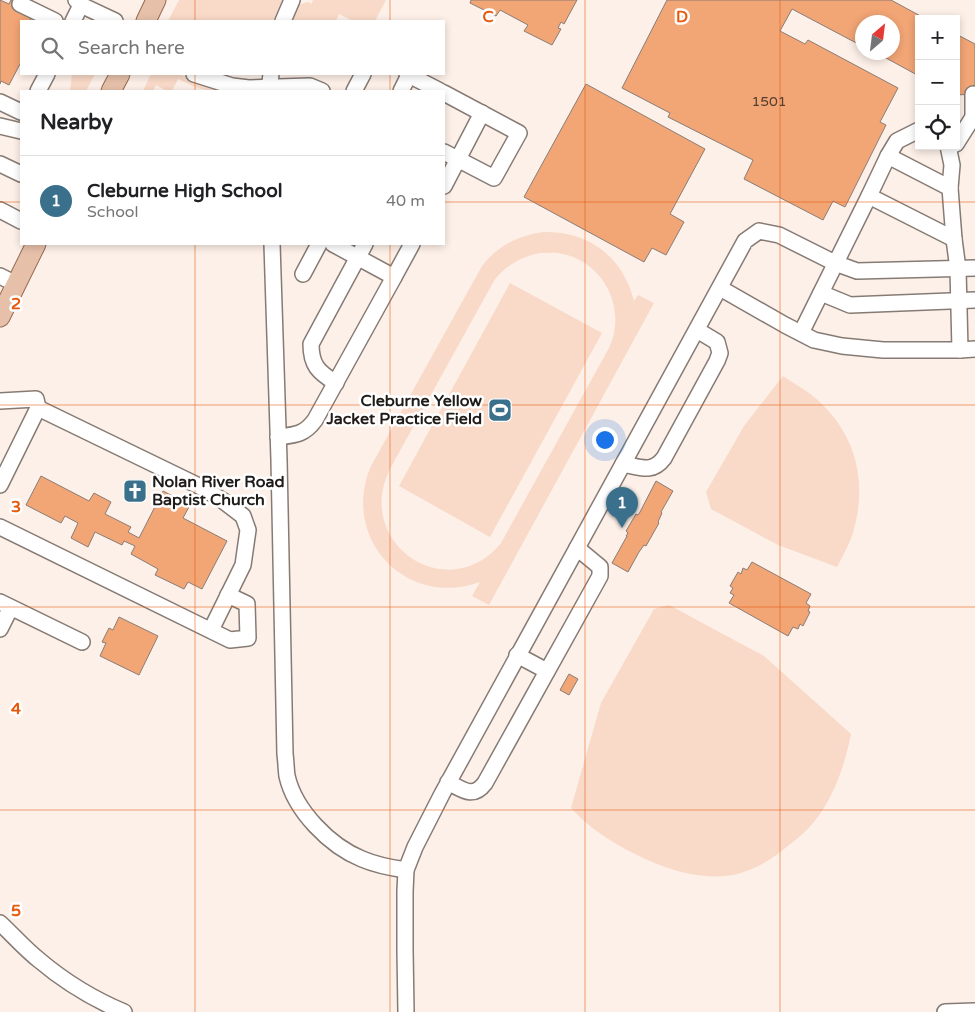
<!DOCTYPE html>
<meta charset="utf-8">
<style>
:root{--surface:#fff;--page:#f2f2f2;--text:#202124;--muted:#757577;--line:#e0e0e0;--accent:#3a708b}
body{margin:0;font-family:"Varela Round",sans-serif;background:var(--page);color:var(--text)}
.controls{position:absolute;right:15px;top:15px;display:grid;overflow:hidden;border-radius:0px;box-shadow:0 2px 8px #0003}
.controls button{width:45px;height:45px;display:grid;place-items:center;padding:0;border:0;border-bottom:1px solid var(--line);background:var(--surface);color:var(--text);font:25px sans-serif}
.compass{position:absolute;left:855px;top:15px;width:45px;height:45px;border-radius:50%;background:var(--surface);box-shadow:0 2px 8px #0003;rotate:28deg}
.you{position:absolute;left:604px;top:439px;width:18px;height:18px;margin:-12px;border:4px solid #fff;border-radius:50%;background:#1a73e8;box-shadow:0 0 0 8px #1a73e833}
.badge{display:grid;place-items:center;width:32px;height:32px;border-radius:50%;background:var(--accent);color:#fff;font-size:16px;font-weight:700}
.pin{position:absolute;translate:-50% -41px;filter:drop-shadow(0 1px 2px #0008)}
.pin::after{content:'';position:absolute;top:26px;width:18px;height:15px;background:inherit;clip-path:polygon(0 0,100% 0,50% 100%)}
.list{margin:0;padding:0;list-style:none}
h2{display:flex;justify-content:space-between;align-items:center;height:65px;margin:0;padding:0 20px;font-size:21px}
h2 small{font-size:16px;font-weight:400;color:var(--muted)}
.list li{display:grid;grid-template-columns:32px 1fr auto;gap:15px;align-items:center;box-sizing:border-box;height:90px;padding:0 20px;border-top:1px solid var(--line)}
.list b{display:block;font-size:19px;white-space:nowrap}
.list p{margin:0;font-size:16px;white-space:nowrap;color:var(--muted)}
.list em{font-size:16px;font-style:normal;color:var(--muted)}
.icon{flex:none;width:28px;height:28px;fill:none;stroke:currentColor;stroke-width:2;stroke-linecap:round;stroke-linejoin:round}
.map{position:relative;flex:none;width:975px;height:1012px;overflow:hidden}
.search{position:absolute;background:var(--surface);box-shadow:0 2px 8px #0003;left:20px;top:20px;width:425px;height:55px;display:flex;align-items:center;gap:12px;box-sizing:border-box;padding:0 18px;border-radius:0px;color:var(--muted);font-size:19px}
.panel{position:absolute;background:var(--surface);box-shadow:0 2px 8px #0003;left:20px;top:90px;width:425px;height:155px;border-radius:0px}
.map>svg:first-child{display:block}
</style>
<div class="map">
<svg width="975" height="1012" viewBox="0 0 975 1012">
<rect width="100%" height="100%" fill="#fdf0e8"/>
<!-- green -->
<g fill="#f9d9c7" fill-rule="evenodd">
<path d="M179,0h103l-9,21h-105z"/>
<path d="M313,0h73l-11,21h-22l-14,-7 -3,7h-45l7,-16 10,-3 3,2z"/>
<path d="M72,74h23l-9,17h-16z"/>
<path d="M151,74h28l13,6 43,11h-26l-14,-4 -17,-8 -6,12h-5l-11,-6 -3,6h-10z"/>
<path d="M544,232c45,-1 79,25 90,69l4,-6 16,8 -165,302 -17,-9 8,-14c-74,27 -140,-44 -109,-116l111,-200c15,-20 37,-31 62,-34zM540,253c8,0 16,-1 23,1 42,9 64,56 46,94l-108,195c-53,65 -150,0 -110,-76l104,-188c12,-14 27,-23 45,-26z"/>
<path d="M510,283l92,50 -112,204 -91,-51z"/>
<path d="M783,376c8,6 18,11 26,17 42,32 59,80 46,132 -3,15 -11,28 -18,42l-59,-22 -67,-36 -5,-17 38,-66z"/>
<path d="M669,605l95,51 87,78c-6,30 -16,60 -34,84 -9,12 -21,22 -33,31 -17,14 -36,24 -58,27 -30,3 -64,-8 -91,-22 -24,-12 -46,-26 -64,-46l30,-105 53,-94z"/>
</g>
<!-- building -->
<g fill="#f2a575" stroke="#897d77">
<path d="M0,0l9,4 2,-4h11l11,15 -3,6h-9v43h-1l-11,21 -8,-4 -1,3z"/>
<path d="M471,0h106l-13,24 -3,-2 -3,6 3,1 -9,16 -28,-14 4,-6 -28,-15 -4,6 -26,-13z"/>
<path d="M667,0h224l35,19h-7v57l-44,-24h17v-30h-30v24l-70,-37 -12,22 25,13 3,-4 90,48 -18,34 6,3 -41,82 -12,-6 -10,19 -79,-41 9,-19 -85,-43 2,-4 -48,-25z"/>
<path d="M956,34l19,10v50l-19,1z"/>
<path d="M586,84l119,65 -35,65 14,8 -18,33 -14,-7 -8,14 -120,-65z"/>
<path d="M41,476l48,25 5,-8 17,9 -6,12 26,13 -3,5 11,6 24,-47 27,14 -7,13 44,23 -25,48 -14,-7 -4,7 -29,-14 3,-6 -27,-15 4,-8 -11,-5 -2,4 -27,-13 -7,15 -17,-9 7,-15 -13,-7 -4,7 -35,-18z"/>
<path d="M656,481l17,10 -12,21 1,1 -4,9 1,1 -13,23 -2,-1 -5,7 -11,20 -16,-9 15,-27h-1l2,-3 -2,-2 10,-17 2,1 2,-3z"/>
<path d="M752,562l59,32 -5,9 4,3 -2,5 2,1 -7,14 -3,-2 -2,5 -5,-2 -5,9 -59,-33 5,-8 -4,-2 3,-5 -3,-2 8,-14 3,2 2,-6 4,2z"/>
<path d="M119,617l39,19 -19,39 -39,-19 6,-13 -4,-1 7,-14 4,2z"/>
<path d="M569,674l9,5 -9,16 -9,-5z"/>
</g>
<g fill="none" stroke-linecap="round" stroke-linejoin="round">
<!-- minor casing -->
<g stroke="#867b74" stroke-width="18">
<g id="minor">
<path d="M76,0l5,5 34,16"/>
<path d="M20,4l35,17"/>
<path d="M73,21l8,-16"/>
<path d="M283,21l9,-21"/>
<path d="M194,74l38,12 17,2 61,-2 12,5"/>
<path d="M407,74l33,17"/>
<path d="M38,91l9,-17"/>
<path d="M269,91l2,-17"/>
<path d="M354,91l9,-17"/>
<path d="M401,91l8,-16"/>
<path d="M444,93l75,40 -25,45 -50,-26"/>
<path d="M0,102l21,10"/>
<path d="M0,126l21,5"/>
<path d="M956,144l17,-27v-23"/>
<path d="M948,146l4,19 -2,23"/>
<path d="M888,156l9,-15 22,-11"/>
<path d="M0,164l21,10"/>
<path d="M444,186l38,-73"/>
<path d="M869,196l19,-40 62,32 4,51"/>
<path d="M0,210l21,11"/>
<path d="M272,244l7,216 6,294c1,7 1,15 2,22 8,35 43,70 75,83 14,6 30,9 44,11"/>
<path d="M303,274l16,-30"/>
<path d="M0,276l16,8"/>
<path d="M394,277l18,-33"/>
<path d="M720,288l65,37 29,15 28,6 41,4h77"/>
<path d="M821,293l29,12 125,-5"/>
<path d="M697,330l20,12 3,11 -3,8 -53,97c-12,16 -24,9 -41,6l122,-223 14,-10 20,4 56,28 22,8 118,-3"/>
<path d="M801,333l68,-137 85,43 4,30 2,81 15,-1"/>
<path d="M336,383c-18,-11 -25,-18 -25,-39l54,-100"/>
<path d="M0,401l36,-2 2,9 -38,77"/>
<path d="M38,408l165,80 19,12 21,16 5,14 -5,35 -32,65"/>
<path d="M278,437c17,-2 26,-2 37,-17l79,-143 -61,-33"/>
<path d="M0,527l230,113 18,-2 -1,-34 -19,-9"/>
<path d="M577,548l46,-84"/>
<path d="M0,602l82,40"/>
<path d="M0,629l8,-16"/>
<path d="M517,655l30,16"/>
<path d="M0,923c13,12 25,26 39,37 26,22 54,39 85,52"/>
<path d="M406,1012l-1,-62v-59l1,-21 9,-23 27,-53 135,-246 23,19v9l-115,207c-12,16 -22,7 -37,-1"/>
<path d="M945,1012l30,-1"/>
</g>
</g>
<!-- major casing -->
<g stroke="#966b51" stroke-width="21">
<g id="major">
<path d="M146,21l10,-21"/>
<path d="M111,91l9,-17"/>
<path d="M0,317l36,-73"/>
</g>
</g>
<!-- minor -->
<use href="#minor" stroke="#fff" stroke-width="15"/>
<!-- major -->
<use href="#major" stroke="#e6c0a9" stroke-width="19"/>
</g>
<!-- grid -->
<path fill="none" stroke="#e8590c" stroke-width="1" stroke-opacity="0.55" d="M195,0v21M390,0v21M585,0v1012M780,0v1012M195,74v17M390,74v17M0,202h21M444,202h531M195,244v768M390,244v768M0,405h975M0,607h975M0,810h975"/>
<!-- icons -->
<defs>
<g id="stadium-square" transform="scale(1.25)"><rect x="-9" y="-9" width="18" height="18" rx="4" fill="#3a708b" stroke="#fff"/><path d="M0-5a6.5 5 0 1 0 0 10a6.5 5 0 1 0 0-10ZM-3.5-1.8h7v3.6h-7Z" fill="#fff"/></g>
<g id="church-square" transform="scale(1.25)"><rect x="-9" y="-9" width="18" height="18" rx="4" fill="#3a708b" stroke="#fff"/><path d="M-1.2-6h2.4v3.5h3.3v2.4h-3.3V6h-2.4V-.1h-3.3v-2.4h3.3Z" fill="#fff"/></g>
</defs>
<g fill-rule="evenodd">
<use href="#stadium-square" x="500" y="410"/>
<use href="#church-square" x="135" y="491"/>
</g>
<g text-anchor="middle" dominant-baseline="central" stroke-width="5" stroke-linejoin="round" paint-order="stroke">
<!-- number labels -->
<g font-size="14" fill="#543e2f">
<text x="769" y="101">1501</text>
</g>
<!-- poi labels -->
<g font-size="16" font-weight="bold" fill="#1f1b18" stroke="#fff" text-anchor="end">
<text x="482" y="401">Cleburne Yellow<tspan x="482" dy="18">Jacket Practice Field</tspan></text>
<text x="152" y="482" text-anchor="start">Nolan River Road<tspan x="152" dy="18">Baptist Church</tspan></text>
</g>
</g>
<g font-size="16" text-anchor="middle" font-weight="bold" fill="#e8590c" stroke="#fff" stroke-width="5" stroke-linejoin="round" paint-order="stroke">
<text x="488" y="22">C</text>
<text x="682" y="22">D</text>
<text x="16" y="309">2</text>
<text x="16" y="512">3</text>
<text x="16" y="714">4</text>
<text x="16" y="916">5</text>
</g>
</svg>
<div class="controls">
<button>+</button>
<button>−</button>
<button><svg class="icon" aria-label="locate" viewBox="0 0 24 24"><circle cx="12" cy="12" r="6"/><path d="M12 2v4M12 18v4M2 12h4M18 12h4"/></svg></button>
</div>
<svg class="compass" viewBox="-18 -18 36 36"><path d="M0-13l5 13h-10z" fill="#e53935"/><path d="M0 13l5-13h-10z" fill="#757577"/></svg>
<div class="you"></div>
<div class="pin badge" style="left:622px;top:528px">1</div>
<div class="search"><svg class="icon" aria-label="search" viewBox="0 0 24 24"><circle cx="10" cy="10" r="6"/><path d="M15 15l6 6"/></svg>Search here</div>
<section class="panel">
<h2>Nearby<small></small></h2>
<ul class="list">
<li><span class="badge">1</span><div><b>Cleburne High School</b><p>School</p></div><em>40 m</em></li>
</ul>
</section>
</div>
